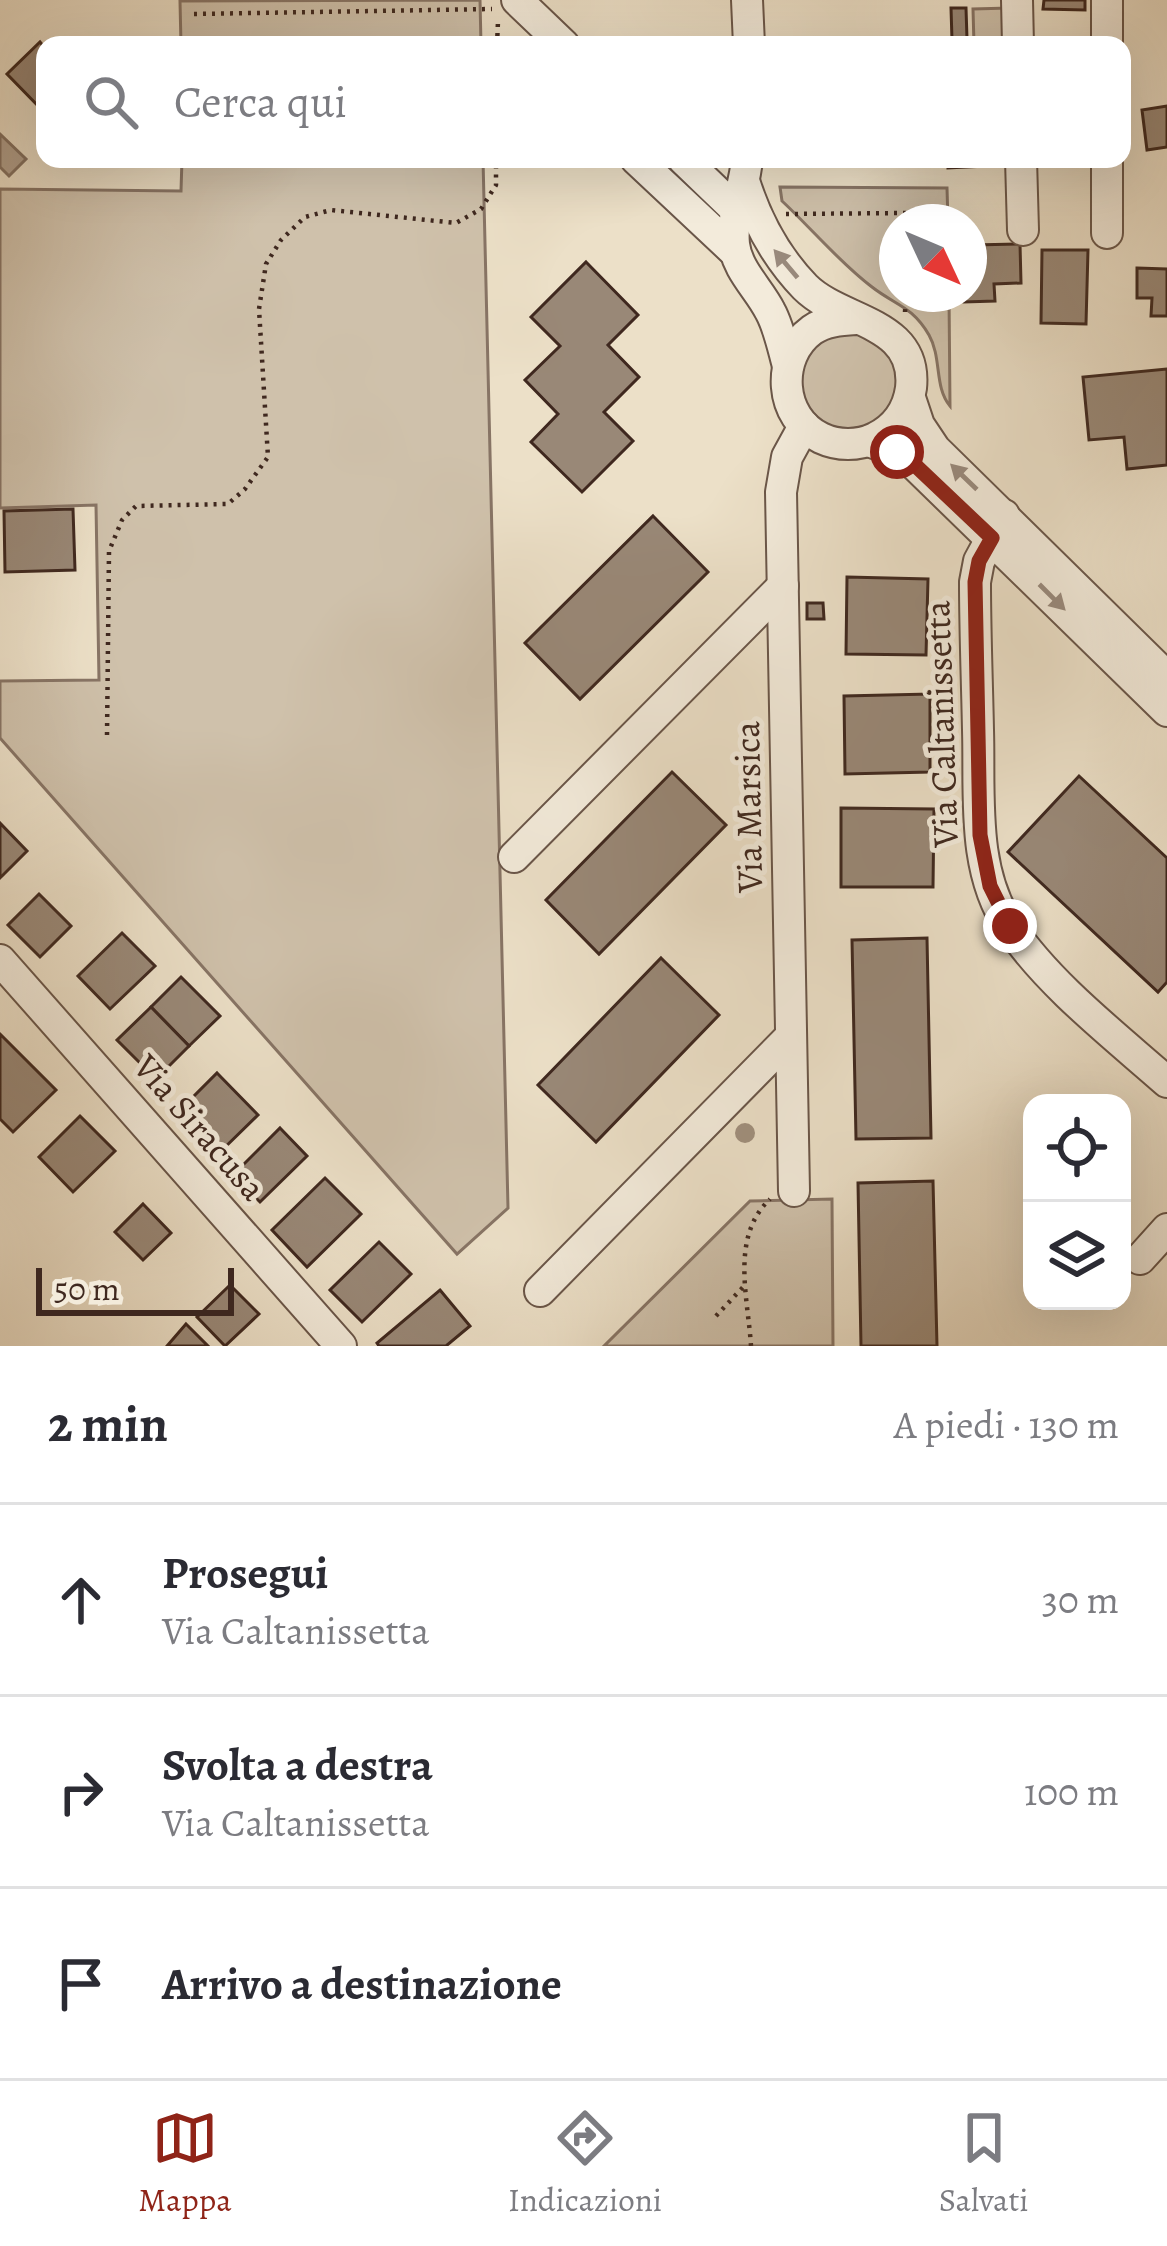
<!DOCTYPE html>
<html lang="it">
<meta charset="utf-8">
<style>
:root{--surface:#fff;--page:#f7f7f7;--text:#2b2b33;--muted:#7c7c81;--line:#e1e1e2;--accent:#8f2418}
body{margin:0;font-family:Alegreya,serif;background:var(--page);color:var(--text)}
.controls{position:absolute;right:36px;bottom:36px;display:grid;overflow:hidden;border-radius:24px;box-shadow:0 12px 48px #0002}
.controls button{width:108px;height:108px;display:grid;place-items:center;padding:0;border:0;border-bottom:3px solid var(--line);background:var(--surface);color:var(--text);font:60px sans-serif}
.compass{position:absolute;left:879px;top:204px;width:108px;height:108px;border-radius:50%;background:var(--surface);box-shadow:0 12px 48px #0002;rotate:134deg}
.scale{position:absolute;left:36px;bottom:30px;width:198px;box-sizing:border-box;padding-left:12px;border:6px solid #3f281f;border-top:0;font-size:33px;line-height:42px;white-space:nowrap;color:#3f281f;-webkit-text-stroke:9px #f3ebdb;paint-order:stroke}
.stop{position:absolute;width:36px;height:36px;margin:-27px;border:9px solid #8f2418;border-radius:50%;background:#fff}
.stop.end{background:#8f2418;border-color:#fff;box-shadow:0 3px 12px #0008}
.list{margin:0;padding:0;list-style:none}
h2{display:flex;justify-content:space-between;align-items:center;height:156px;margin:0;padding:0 48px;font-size:51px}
h2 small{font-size:39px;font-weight:400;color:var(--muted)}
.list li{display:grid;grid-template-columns:78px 1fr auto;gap:36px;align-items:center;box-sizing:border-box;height:192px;padding:0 48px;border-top:3px solid var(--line)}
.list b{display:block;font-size:45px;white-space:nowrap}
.list p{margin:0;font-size:39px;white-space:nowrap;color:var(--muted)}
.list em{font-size:39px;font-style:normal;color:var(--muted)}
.icon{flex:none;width:66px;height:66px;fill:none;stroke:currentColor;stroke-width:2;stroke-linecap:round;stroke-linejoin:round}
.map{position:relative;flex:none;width:1167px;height:1346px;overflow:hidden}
.search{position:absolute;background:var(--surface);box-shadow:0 12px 48px #0002;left:36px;right:36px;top:36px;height:132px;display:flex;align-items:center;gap:30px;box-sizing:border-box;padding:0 42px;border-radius:24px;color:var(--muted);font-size:45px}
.sheet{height:732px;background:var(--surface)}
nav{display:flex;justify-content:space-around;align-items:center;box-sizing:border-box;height:168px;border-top:3px solid var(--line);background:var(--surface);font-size:33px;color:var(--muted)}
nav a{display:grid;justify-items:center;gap:6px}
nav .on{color:var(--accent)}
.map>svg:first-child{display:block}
</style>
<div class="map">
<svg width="1167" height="1346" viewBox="0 0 1167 1346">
<rect width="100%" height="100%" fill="#ece0c8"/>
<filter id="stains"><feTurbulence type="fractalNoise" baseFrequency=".00167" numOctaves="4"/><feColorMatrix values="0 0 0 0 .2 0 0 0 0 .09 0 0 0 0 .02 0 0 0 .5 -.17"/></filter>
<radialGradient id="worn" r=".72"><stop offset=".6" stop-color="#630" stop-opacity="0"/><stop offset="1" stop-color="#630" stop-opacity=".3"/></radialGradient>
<!-- green -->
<g fill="#cfc1ab" stroke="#877465" stroke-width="3">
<path d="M480,0l1,45h-300l-1,-44z"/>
<path d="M1009,8l1,37h-36l-1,-36z"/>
<path d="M182,159h301l25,1049 -51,46 -457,-516v-57l99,-1 -3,-175 -96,3v-319l181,2z"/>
<path d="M780,187l167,1 1,34h-51v72h52l1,112c-16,-19 -8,-48 -21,-71 -17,-29 -34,-30 -57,-48 -32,-24 -61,-59 -90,-86z"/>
<path d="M837,331l36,4c7,8 20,19 24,29 22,70 -90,96 -97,25 -3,-36 9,-40 37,-58z"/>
<path d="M832,1199l1,147h-229l146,-145z"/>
</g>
<!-- water -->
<path fill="#b1a18f" stroke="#837162" stroke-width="3" d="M0,134l26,25 -17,17 -9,-9z"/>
<!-- building -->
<g fill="#987" stroke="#3f281f" stroke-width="3">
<path d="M1044,0h41v10l-42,-1z"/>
<path d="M951,8h15l1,31 -15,1z"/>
<path d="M40,42l5,6v65l-38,-39z"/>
<path d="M1167,106v41l-20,3 -5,-40z"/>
<path d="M948,159h58v6l-58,3z"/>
<path d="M1020,244l1,39 -27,1 1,17 -31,1v-8h5v-17h5l-1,-32z"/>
<path d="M1042,250h46l-2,74 -45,-1z"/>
<path d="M586,262l52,53 -30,30 31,32 -35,35 29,29 -51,51 -51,-50 27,-28 -33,-34 35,-34 -29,-29z"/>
<path d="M1137,268l30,1v47h-16l1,-18h-15z"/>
<path d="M1167,369v96l-40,4 -3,-32 -35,3 -6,-63z"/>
<path d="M73,509l2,61 -70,2 -1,-61z"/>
<path d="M653,516l55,56 -128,127 -55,-56z"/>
<path d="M847,577l81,2 -2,76 -80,-1z"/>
<path d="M807,603h16l1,16h-17z"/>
<path d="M930,694v78l-85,2 -1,-78z"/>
<path d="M672,772l54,53 -127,129 -53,-54z"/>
<path d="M1079,776l88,82v124l-9,10 -150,-140z"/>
<path d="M841,808l93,1 -1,78h-92z"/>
<path d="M0,823l27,28 -27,27z"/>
<path d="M39,894l32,32 -31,31 -32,-32z"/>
<path d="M122,933l33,33 -45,43 -32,-33z"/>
<path d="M927,938l4,200 -75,1 -4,-199z"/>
<path d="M661,958l58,57 -123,127 -58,-57z"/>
<path d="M181,977l39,39 -31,30 -38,-39z"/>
<path d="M151,1007l38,39 -33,33 -39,-39z"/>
<path d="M0,1034l56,56 -43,42 -13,-13z"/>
<path d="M217,1073l41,42 -43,42 -41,-41z"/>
<path d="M80,1116l35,35 -42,41 -34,-35z"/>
<path d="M280,1128l27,28 -47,46 -27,-27z"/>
<path d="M325,1178l36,36 -54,53 -35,-37z"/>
<path d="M933,1181l4,165h-76l-3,-163z"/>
<path d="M143,1204l28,29 -28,27 -28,-28z"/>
<path d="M379,1242l32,32 -49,48 -32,-32z"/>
<path d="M230,1285l29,29 -34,32 -28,-29z"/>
<path d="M440,1290l30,36 -24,20h-67l-2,-3z"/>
<path d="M186,1324l22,22h-41z"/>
</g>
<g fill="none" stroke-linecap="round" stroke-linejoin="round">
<!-- minor casing -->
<g stroke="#6a5649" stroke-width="34">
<g id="minor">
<path d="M517,0l47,45"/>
<path d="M747,0l2,45"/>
<path d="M1017,0l1,45"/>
<path d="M1107,45v-45"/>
<path d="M636,159l98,92"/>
<path d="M683,159l54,52"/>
<path d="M747,159c-2,28 -16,57 -13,85 3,26 25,45 36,67 9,16 13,37 18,55"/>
<path d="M1021,159l2,71"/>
<path d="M745,184c13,40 31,73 60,103 36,36 113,34 106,101 -3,22 -16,40 -36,50 -17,8 -37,8 -54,0 -42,-20 -46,-81 -9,-108 13,-9 29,-10 44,-11"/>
<path d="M1107,233v-74"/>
<path d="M910,398l9,27 16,24 232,228"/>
<path d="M869,441l28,11 19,14 251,245"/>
<path d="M1004,515l-25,46 -4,21c0,49 2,98 3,148 2,64 -7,140 32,197 38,57 105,109 157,155"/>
<path d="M514,857l269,-271"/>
<path d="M0,960l341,386"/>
<path d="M794,1191l-13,-699 6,-35 17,-31"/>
<path d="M1140,1259l27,-30"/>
<path d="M540,1291l251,-255"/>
</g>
</g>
<!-- path -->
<g stroke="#3f281f" stroke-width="4.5" stroke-dasharray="3 6" stroke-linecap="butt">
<path d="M194,14l298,-5"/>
<path d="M497,45l1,-24"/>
<path d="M786,214l120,-1v9"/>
<path d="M905,312l1,-18"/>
<path d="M107,735l2,-184 13,-31 14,-14 92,-2 17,-15 23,-32 -9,-148 7,-45 15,-24 24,-23 26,-7 125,13 25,-14 15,-24v-26"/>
<path d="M716,1316l29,-31"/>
<path d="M751,1346c-3,-49 -21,-109 19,-147"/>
</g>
<!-- minor -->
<use href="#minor" stroke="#f3ebdb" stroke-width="30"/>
</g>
<!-- trees -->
<circle fill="#a1907e" cx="745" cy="1133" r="10"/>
<!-- one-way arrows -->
<defs><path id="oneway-solid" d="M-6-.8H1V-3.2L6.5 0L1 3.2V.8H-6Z" transform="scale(3)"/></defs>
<g fill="#998a7d">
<use href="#oneway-solid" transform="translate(786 264) rotate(-130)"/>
<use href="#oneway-solid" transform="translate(964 477) rotate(-136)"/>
<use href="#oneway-solid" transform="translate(1052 597) rotate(45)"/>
</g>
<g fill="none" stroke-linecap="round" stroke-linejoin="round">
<!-- route -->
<path stroke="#8f2418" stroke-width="15" d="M897,452l19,14 76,72 -13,23 -4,21 5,253 10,51 20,40"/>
</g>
<g text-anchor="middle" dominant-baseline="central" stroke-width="10" stroke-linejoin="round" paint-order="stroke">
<!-- street labels -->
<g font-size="36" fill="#3f281f" stroke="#f3ebdb">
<text transform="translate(941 724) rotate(-92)">Via Caltanissetta</text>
<text transform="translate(748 807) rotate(-91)">Via Marsica</text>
<text transform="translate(200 1127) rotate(49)">Via Siracusa</text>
</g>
</g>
<rect width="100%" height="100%" filter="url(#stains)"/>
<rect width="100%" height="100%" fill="url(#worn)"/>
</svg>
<div class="controls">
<button><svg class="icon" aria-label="locate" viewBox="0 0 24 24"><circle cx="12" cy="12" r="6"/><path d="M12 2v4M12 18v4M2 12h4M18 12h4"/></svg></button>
<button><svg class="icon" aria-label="layers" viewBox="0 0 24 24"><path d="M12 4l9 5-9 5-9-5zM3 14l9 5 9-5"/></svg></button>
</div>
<svg class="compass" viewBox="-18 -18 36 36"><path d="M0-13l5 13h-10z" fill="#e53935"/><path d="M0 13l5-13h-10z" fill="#7c7c81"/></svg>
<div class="scale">50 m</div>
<div class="stop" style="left:897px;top:452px"></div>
<div class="stop end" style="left:1010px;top:926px"></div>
<div class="search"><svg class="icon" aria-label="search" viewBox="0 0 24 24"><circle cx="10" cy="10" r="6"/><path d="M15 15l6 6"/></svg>Cerca qui</div>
</div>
<section class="sheet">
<h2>2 min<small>A piedi · 130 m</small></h2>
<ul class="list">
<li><svg class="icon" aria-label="ahead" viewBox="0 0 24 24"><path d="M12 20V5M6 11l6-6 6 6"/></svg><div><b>Prosegui</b><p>Via Caltanissetta</p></div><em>30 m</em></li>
<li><svg class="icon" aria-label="right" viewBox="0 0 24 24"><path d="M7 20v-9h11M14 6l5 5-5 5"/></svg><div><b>Svolta a destra</b><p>Via Caltanissetta</p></div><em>100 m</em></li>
<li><svg class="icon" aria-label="arrive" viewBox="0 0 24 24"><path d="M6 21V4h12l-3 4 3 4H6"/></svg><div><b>Arrivo a destinazione</b></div></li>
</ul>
</section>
<nav>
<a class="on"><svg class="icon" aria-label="map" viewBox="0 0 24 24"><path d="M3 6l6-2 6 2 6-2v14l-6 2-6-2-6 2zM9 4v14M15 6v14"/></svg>Mappa</a>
<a><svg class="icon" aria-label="directions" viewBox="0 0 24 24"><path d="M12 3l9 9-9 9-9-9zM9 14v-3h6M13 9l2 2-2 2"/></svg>Indicazioni</a>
<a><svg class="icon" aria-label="saved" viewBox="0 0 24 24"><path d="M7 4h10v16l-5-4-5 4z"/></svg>Salvati</a>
</nav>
